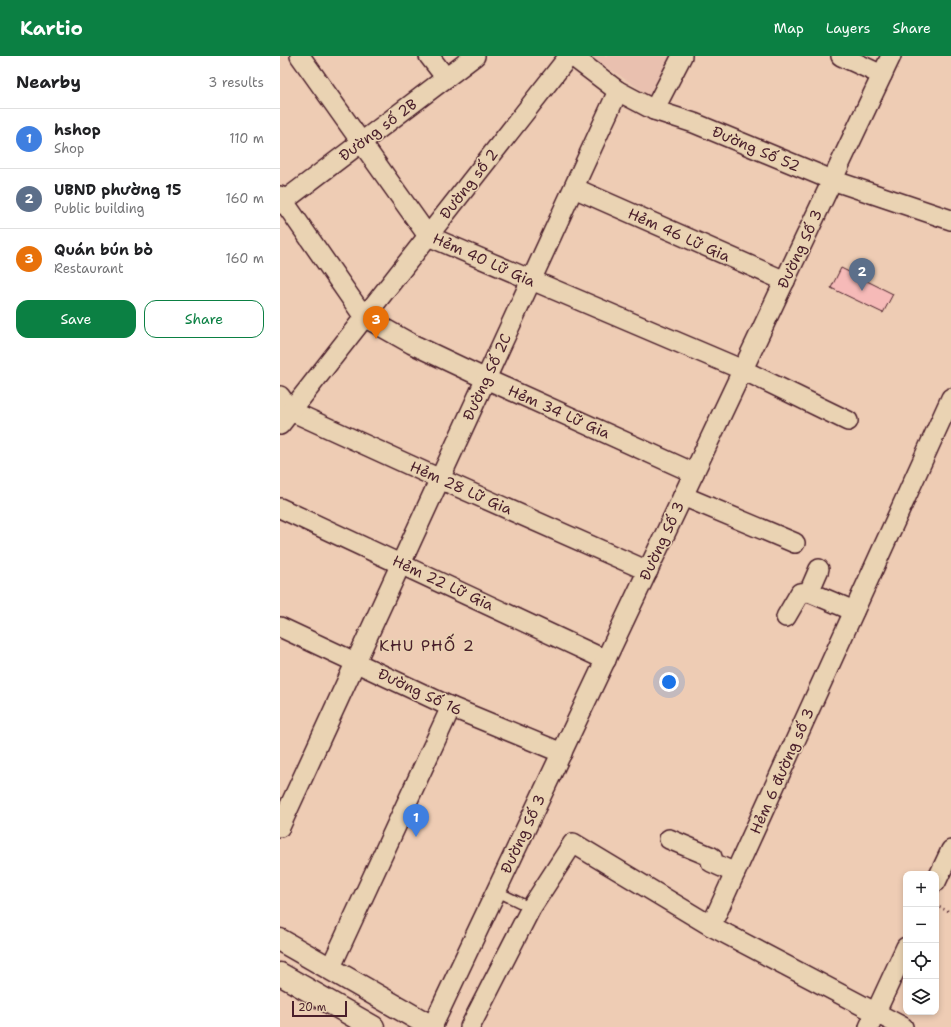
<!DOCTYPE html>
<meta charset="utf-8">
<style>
body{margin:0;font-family:"Shantell Sans",sans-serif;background:#f6f6f6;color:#202124}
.controls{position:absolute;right:12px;bottom:12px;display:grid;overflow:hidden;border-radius:8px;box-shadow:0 2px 6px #0003}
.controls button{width:36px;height:36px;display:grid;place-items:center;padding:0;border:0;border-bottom:1px solid #e0e0e0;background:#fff;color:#202124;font:20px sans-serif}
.scale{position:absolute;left:12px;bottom:10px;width:55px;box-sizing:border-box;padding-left:4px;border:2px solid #4a1f2b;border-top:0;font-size:11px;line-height:14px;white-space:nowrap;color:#4a1f2b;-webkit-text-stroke:3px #ead3b3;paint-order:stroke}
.you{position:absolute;left:389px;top:626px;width:14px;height:14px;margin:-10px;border:3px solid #fff;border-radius:50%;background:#1a73e8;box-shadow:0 0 0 6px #1a73e833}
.badge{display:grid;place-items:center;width:26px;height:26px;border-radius:50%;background:#0b8043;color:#fff;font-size:13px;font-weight:700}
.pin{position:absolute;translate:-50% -33px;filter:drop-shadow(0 1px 2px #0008)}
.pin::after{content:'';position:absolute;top:21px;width:14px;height:12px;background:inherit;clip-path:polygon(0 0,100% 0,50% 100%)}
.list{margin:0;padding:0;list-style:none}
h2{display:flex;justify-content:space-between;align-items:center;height:52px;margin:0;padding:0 16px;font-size:17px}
h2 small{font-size:13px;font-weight:400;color:#757577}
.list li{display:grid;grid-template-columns:26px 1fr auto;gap:12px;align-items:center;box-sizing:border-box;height:60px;padding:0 16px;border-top:1px solid #e0e0e0}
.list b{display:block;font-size:15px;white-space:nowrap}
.list p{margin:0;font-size:13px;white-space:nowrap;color:#757577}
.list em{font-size:13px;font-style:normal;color:#757577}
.actions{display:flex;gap:8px;padding:12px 16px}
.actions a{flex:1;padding:9px 0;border:1px solid #0b8043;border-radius:12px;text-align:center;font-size:14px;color:#0b8043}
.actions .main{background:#0b8043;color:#fff}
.icon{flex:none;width:22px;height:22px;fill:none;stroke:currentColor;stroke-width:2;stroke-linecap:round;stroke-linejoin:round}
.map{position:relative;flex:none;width:671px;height:971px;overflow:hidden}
header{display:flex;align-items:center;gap:24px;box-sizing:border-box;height:56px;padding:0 20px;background:#0b8043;color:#fff}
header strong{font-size:19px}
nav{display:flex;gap:22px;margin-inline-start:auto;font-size:14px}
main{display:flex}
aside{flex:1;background:#fff}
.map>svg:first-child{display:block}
</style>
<header>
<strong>Kartio</strong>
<nav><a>Map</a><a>Layers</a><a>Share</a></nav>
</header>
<main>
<aside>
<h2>Nearby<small>3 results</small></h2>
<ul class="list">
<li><span class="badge" style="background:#3f7fe0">1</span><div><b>hshop</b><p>Shop</p></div><em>110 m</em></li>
<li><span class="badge" style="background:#5c6f8a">2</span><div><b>UBND phường 15</b><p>Public building</p></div><em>160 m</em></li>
<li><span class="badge" style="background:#e8710a">3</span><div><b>Quán bún bò</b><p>Restaurant</p></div><em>160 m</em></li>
</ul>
<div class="actions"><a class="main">Save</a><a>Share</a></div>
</aside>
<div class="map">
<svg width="671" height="971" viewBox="0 0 671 971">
<rect width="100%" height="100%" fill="#eeccb4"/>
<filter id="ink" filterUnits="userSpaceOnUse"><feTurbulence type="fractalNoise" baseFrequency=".025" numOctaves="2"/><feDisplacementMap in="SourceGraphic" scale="8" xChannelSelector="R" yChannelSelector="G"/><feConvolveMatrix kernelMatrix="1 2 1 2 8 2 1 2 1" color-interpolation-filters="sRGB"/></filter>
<g filter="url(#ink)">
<!-- built -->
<polygon fill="#e9c0af" points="310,0 391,0 369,39"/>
<!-- building -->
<polygon fill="#f6bab8" stroke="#4a1f2b" points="561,212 613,238 603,257 551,232"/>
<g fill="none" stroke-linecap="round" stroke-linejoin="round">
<!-- service casing -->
<g stroke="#4a1f2b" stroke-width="12">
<polyline id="service" points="216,835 251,852"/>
</g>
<!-- minor casing -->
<g stroke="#4a1f2b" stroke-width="22">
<g id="minor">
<polyline points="20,0 148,180 463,314 568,365"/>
<polyline points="149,0 166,22"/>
<polyline points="292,0 338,35 374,54 414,67 552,124 671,164"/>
<polyline points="561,0 602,19"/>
<polyline points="374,54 402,0"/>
<polyline points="294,132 505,225"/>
<polyline points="0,140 84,261 132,288 206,323 414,417"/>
<polyline points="0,148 195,0"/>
<polyline points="0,340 11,355 160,423 368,515"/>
<polyline points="0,369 289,0"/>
<polyline points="403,440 515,487"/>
<polyline points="0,452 326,604"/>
<polyline points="529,536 574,555"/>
<polyline points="506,561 520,537 529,536 539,513"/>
<polyline points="0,571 171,651 282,697"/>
<polyline points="0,771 338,35"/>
<polyline points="389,783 432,801 431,806 455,817"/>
<polyline points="656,826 671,794"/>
<polyline points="431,870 623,971"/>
<polyline points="50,913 171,651"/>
<polyline points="152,971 611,0"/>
<polyline points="190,971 251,852 293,787 431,870 671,342"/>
<polyline points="589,971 626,891"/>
</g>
</g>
<!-- primary casing -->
<g stroke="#4a1f2b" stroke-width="25">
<g id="primary">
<polyline points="0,884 152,971"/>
<polyline points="0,918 93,971"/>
</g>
</g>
<!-- path -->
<polyline stroke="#4a1f2b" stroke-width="2.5" stroke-dasharray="1 3" stroke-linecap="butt" points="656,850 671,856"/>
<!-- service -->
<use href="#service" stroke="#ead3b3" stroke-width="9"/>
<!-- minor -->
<use href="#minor" stroke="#ead3b3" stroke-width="19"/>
<!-- primary -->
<use href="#primary" stroke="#ead3b3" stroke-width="22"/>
</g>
</g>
<g text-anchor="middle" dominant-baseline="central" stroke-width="3" stroke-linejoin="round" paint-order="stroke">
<!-- street labels -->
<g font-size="15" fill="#4a1f2b" stroke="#ead3b3">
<text transform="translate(98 74) rotate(-37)">Đường số 2B</text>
<text transform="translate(476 93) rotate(23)">Đường Số 52</text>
<text transform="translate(189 128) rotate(-52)">Đường số 2</text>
<text transform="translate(399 179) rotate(24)">Hẻm 46 Lữ Gia</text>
<text transform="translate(520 193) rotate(-65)">Đường Số 3</text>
<text transform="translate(204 204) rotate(24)">Hẻm 40 Lữ Gia</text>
<text transform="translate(207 321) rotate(-65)">Đường Số 2C</text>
<text transform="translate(279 356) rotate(24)">Hẻm 34 Lữ Gia</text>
<text transform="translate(181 432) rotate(24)">Hẻm 28 Lữ Gia</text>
<text transform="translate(382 485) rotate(-65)">Đường Số 3</text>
<text transform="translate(163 527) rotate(25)">Hẻm 22 Lữ Gia</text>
<text transform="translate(140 636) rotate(25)">Đường Số 16</text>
<text transform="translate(502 715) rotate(-66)">Hẻm 6 đường số 3</text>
<text transform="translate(243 778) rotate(-65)">Đường Số 3</text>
</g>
<!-- neighbourhood labels -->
<g font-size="16" letter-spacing="1" fill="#4a1f2b" stroke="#ead3b3">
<text x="147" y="589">KHU PHỐ 2</text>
</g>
</g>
</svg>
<div class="controls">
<button>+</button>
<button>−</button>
<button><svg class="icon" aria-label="locate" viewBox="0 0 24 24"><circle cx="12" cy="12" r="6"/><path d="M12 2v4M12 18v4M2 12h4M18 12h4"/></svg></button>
<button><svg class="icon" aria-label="layers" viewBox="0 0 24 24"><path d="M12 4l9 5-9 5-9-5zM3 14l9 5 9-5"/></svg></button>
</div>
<div class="scale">20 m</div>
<div class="you"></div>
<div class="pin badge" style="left:136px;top:781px;background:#3f7fe0">1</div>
<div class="pin badge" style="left:582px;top:235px;background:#5c6f8a">2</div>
<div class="pin badge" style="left:96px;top:283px;background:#e8710a">3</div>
</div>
</main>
